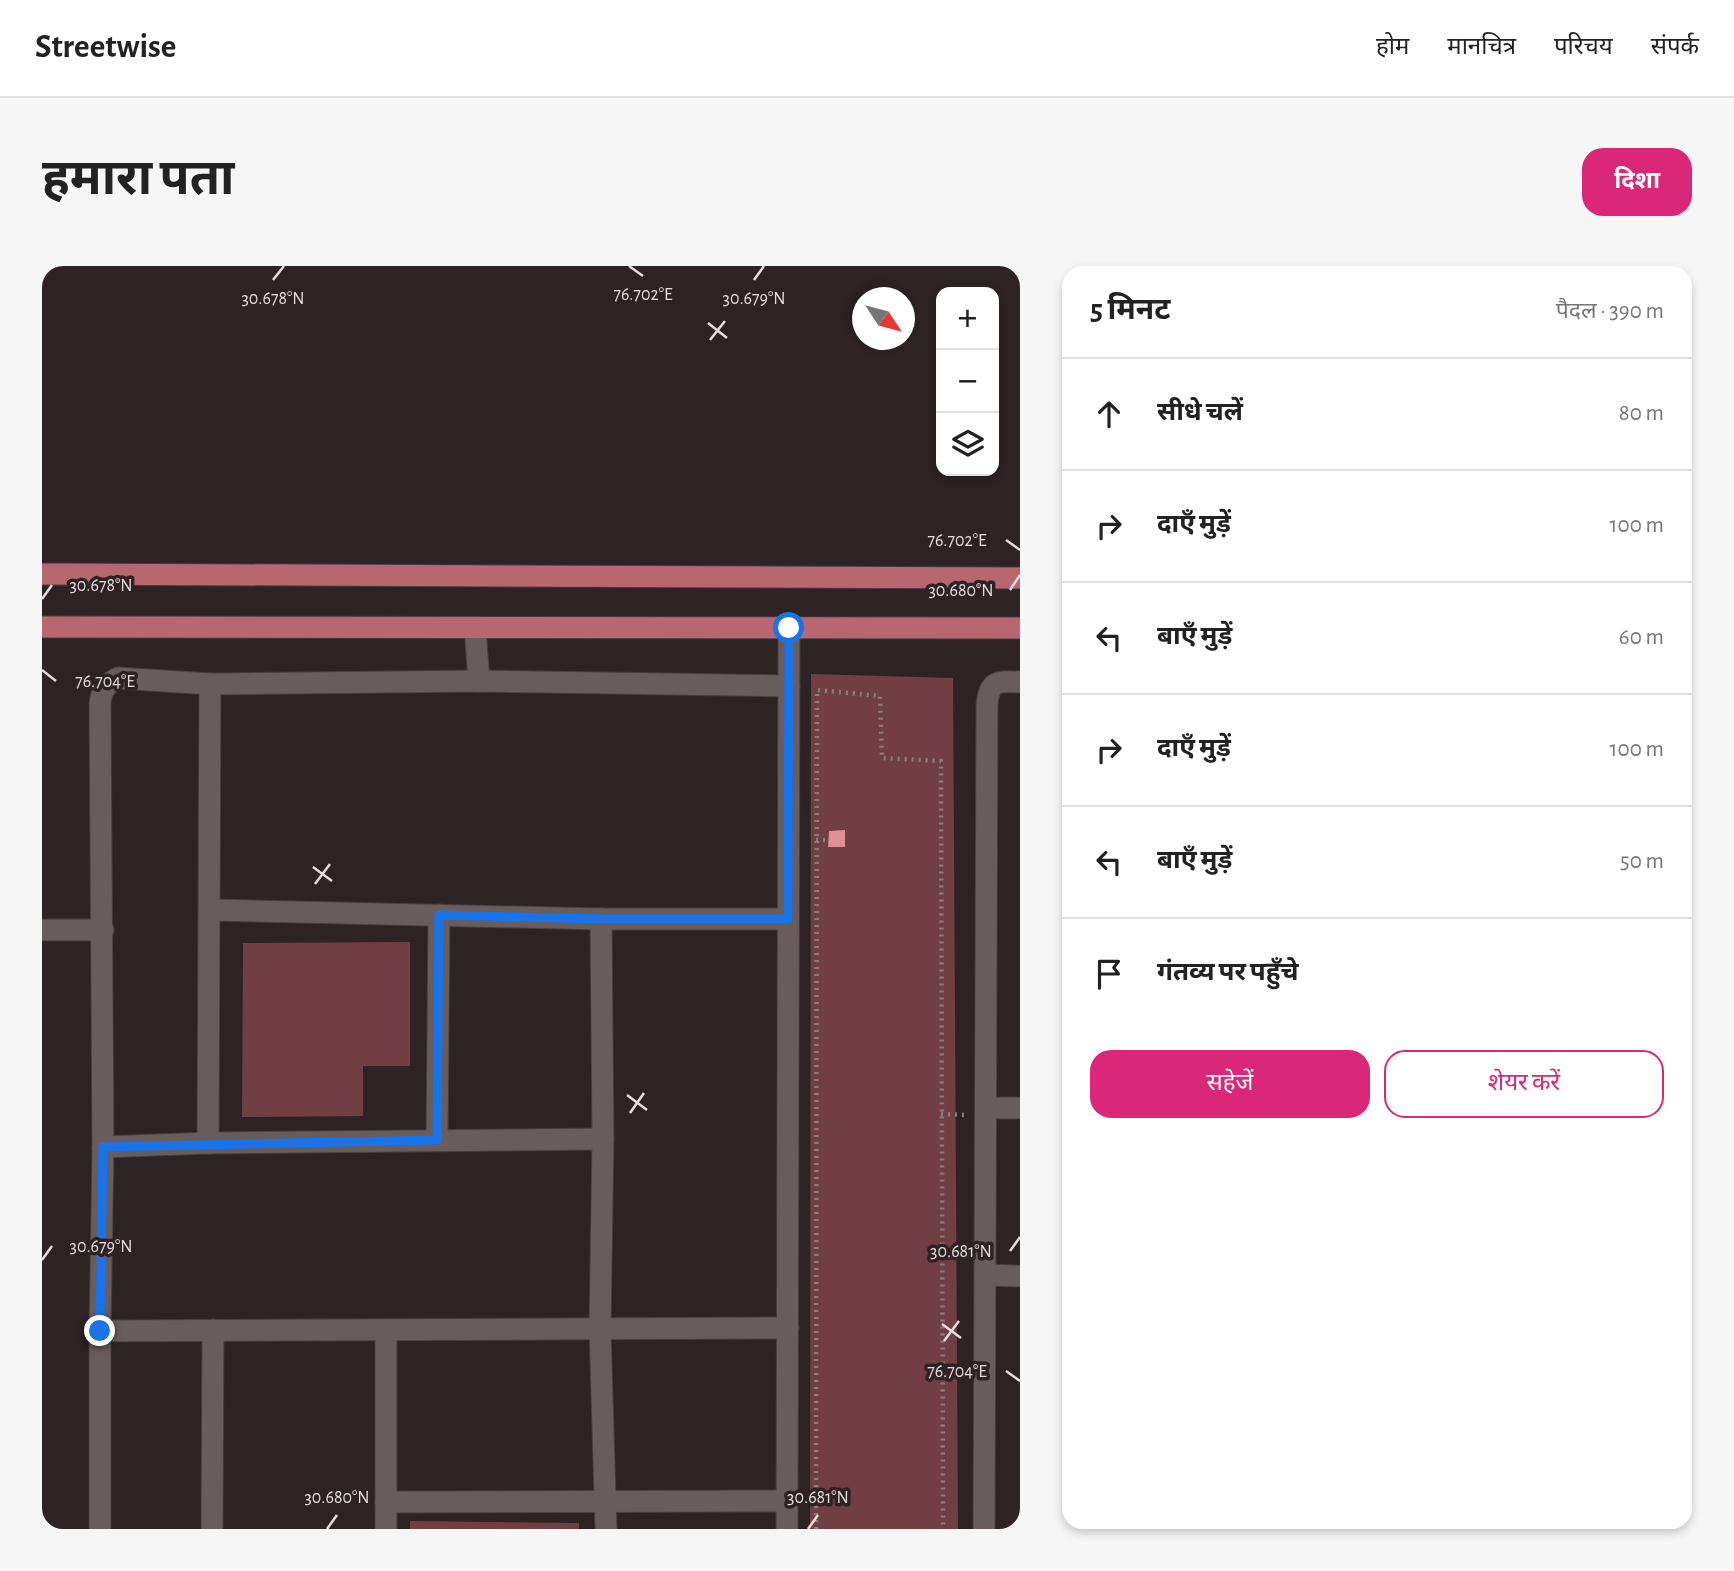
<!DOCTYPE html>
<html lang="hi">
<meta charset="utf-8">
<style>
body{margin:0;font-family:"Alegreya Sans","Noto Sans Devanagari",sans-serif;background:#f6f6f6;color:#222}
.controls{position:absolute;right:21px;top:21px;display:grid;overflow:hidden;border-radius:14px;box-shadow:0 4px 10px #0003}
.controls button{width:63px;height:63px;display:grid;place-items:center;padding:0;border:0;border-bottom:2px solid #e0e0e0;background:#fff;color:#222;font:35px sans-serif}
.compass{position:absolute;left:810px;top:21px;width:63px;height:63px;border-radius:50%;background:#fff;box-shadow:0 4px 10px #0003;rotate:126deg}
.stop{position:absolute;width:21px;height:21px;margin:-16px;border:5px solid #1a73e8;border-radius:50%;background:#fff}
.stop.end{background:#1a73e8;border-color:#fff;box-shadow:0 2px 7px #0008}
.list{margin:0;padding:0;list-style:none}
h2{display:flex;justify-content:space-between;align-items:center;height:91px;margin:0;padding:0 28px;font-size:30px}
h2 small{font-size:23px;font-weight:400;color:#767676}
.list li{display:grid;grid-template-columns:46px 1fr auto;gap:21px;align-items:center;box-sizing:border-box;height:112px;padding:0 28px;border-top:2px solid #e0e0e0}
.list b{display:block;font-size:26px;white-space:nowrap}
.list em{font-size:23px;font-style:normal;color:#767676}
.actions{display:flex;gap:14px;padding:21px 28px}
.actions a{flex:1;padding:16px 0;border:2px solid #db2777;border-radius:21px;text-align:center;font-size:24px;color:#db2777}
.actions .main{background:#db2777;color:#fff}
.icon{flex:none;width:38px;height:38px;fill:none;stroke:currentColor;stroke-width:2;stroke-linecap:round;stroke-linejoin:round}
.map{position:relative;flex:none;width:978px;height:1263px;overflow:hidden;border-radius:21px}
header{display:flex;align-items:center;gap:42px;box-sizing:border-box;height:98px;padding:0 35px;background:#fff;border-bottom:2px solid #e0e0e0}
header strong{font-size:33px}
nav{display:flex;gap:38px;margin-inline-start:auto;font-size:24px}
.intro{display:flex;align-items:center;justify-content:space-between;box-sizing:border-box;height:168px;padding:0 42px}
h1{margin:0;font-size:49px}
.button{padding:18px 32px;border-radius:21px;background:#db2777;color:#fff;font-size:24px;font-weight:700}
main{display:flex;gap:42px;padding:0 42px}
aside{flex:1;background:#fff;border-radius:21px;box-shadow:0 4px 10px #0003}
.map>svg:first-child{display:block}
</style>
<header>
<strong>Streetwise</strong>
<nav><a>होम</a><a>मानचित्र</a><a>परिचय</a><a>संपर्क</a></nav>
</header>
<div class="intro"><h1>हमारा पता</h1><a class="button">दिशा</a></div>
<main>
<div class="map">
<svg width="978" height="1263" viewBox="0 0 978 1263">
<rect width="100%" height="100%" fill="#2e2324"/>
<!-- green -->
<g fill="#713e43">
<polygon points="769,408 911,412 916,1263 768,1263"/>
<polygon points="368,676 368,800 321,800 321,850 200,851 201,677"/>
<polygon points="368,1255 537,1257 537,1263 368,1263"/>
</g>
<!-- building -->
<polygon fill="#e18f96" points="803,564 803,581 786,581 787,565"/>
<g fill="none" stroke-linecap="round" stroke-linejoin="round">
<!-- minor casing -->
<g stroke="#473e3f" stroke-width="23">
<g id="minor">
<polyline points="433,362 437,415"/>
<polyline points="168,644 559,653"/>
<polyline points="0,664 61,664"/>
<polyline points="944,842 978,842"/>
<polyline points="395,874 397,649"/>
<polyline points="166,877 168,418"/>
<polyline points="61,881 166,877 561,873"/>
<polyline points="943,1009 978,1010"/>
<path d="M746,1062l-688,3 3,-184 -3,-442c1,-15 5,-20 18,-27l92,6 269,-3 310,5"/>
<polyline points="344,1064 344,1236 745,1235"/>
<polyline points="58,1263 58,1065"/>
<polyline points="170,1263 171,1064"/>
<polyline points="344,1263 344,1236"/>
<polyline points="564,1263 558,1063 561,873 559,653 746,653"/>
<polyline points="745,1263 747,362"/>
<path d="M942,1263l3,-824c2,-25 11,-24 33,-23"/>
</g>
</g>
<!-- major casing -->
<g stroke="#473e3f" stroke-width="23">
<g id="major">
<polyline points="0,308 978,312"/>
<polyline points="0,361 978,362"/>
</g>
</g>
<!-- path -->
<g stroke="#877e7f" stroke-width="4.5" stroke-dasharray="2 5" stroke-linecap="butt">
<polyline points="774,574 785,574"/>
<polyline points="899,848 925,849"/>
<polyline points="774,1263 775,424 838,430 840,492 899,495 901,1263"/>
</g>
<!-- minor -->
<use href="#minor" stroke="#695c5c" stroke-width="21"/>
<!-- major -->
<use href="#major" stroke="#b86770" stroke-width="21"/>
</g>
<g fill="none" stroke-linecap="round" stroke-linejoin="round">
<!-- route -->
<polyline stroke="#1a73e8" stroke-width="9" points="58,1065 61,881 395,874 397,649 559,653 746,653 747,362"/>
</g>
<!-- ticks -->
<path fill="none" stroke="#e4dddd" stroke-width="2.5" d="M587,0l14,10M231,14l11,-14M712,14l10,-14M666,57l19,15M668,74l15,-19M964,274l14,10M968,324l10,-15M0,333l10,-14M0,404l14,11M271,601l19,14M273,618l15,-20M585,829l20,15M588,847l14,-20M968,985l10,-14M0,994l10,-14M900,1058l19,14M902,1075l15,-20M964,1105l14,10M285,1263l10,-14M766,1263l10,-14"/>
<g font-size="18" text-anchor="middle" fill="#e4dddd" stroke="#2e2324" stroke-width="7" stroke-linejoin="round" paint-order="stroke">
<text x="601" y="34">76.702°E</text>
<text x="231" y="38">30.678°N</text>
<text x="712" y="38">30.679°N</text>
<text x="915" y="280">76.702°E</text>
<text x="59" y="325">30.678°N</text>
<text x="919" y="330">30.680°N</text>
<text x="63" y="421">76.704°E</text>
<text x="59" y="986">30.679°N</text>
<text x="919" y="991">30.681°N</text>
<text x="915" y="1111">76.704°E</text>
<text x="295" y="1237">30.680°N</text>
<text x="776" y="1237">30.681°N</text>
</g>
</svg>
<div class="controls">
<button>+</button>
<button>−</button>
<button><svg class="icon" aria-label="layers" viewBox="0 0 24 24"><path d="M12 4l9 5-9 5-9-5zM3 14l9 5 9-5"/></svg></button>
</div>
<svg class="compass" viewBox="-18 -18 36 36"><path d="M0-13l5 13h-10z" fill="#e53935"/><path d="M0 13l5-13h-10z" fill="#767676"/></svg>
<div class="stop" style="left:747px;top:362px"></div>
<div class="stop end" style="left:58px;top:1065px"></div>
</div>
<aside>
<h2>5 मिनट<small>पैदल · 390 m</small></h2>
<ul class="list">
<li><svg class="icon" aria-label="ahead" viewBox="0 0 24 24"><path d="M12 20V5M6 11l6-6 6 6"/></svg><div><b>सीधे चलें</b></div><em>80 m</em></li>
<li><svg class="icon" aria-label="right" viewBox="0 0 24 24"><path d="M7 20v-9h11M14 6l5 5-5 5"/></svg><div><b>दाएँ मुड़ें</b></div><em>100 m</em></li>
<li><svg class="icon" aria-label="left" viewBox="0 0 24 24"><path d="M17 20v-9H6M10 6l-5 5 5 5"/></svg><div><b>बाएँ मुड़ें</b></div><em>60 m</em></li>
<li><svg class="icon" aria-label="right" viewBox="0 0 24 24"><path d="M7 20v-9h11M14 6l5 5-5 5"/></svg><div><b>दाएँ मुड़ें</b></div><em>100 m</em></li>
<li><svg class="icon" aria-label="left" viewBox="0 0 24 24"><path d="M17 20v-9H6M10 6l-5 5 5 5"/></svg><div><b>बाएँ मुड़ें</b></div><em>50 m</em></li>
<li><svg class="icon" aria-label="arrive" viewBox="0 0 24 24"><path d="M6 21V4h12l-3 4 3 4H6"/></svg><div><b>गंतव्य पर पहुँचे</b></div></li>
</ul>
<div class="actions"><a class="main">सहेजें</a><a>शेयर करें</a></div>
</aside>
</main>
